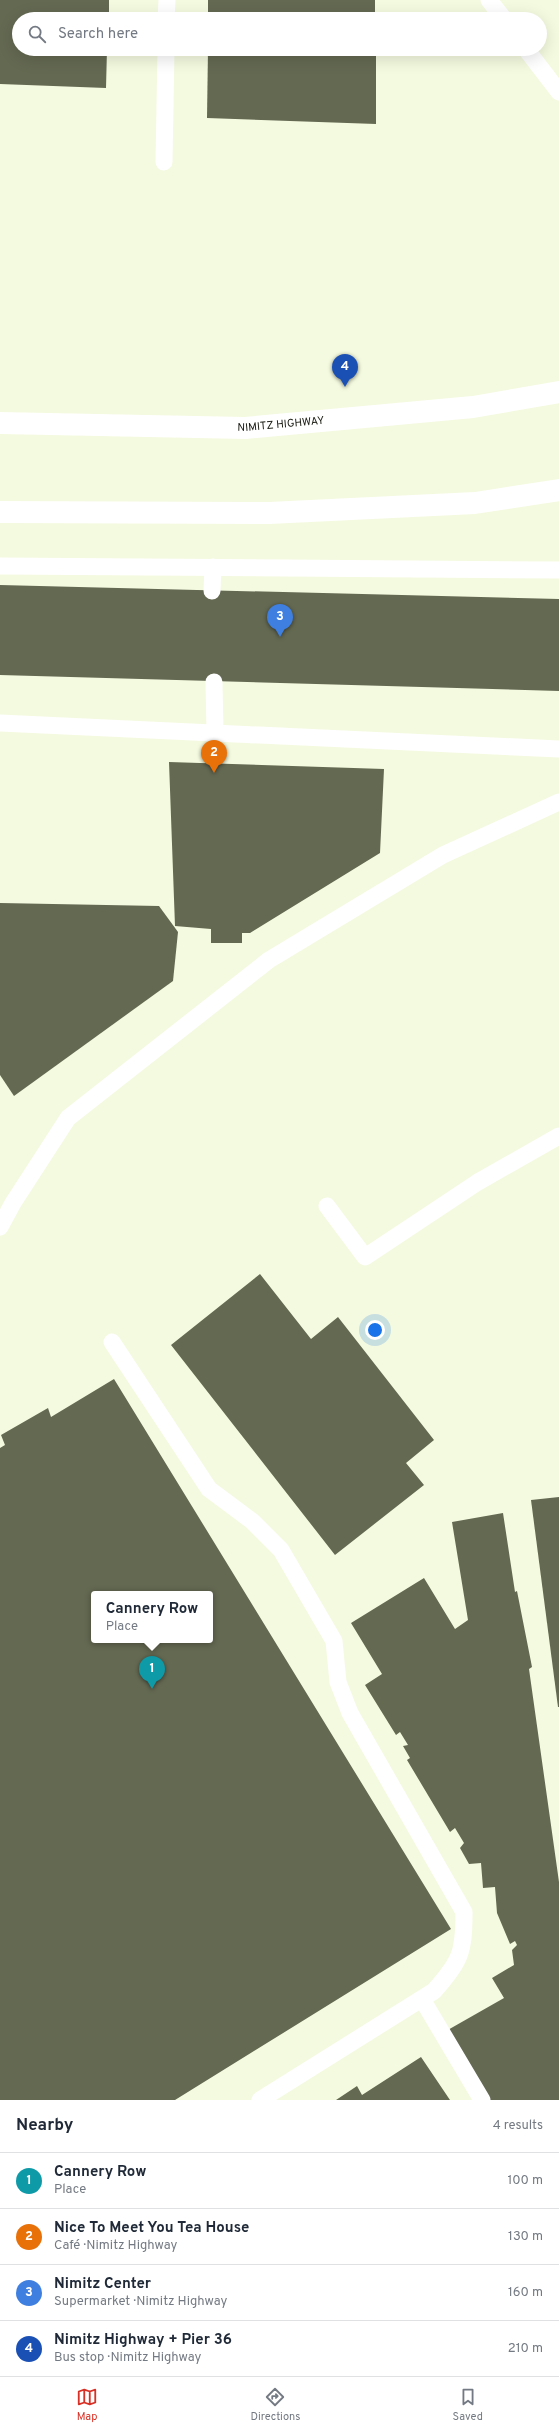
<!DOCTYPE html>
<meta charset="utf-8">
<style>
body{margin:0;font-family:Overpass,sans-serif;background:#f2f2f3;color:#1f2937}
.you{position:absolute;left:375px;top:1330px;width:14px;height:14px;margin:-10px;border:3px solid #fff;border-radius:50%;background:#1a73e8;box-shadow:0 0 0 6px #1a73e833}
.badge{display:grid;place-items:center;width:26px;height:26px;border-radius:50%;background:#d93025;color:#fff;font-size:13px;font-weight:700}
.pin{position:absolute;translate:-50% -33px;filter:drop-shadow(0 1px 2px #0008)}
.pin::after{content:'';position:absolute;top:21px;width:14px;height:12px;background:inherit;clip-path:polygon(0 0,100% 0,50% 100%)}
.popup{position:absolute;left:91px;top:1591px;width:122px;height:52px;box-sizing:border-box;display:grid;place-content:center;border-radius:4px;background:#fff;filter:drop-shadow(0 1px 3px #0005);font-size:13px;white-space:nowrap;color:#747a83}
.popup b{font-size:15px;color:#1f2937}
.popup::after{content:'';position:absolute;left:50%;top:100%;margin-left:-8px;border:8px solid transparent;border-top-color:#fff}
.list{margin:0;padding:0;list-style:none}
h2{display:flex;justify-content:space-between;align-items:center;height:52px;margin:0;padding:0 16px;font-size:17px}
h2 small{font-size:13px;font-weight:400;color:#747a83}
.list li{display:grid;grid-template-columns:26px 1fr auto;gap:12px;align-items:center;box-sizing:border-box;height:56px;padding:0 16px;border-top:1px solid #e0e1e3}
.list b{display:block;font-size:15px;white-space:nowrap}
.list p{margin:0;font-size:13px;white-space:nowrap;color:#747a83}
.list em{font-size:13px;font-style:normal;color:#747a83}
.icon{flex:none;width:22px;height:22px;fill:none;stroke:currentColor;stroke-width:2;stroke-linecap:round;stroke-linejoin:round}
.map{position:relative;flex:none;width:559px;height:2100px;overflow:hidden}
.search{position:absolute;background:#fff;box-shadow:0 4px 16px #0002;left:12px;right:12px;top:12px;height:44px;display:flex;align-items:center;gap:10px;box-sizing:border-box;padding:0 14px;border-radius:22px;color:#747a83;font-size:15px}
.sheet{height:276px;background:#fff}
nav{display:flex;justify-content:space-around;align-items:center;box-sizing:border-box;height:56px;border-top:1px solid #e0e1e3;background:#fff;font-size:11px;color:#747a83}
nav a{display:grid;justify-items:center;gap:2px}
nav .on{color:#d93025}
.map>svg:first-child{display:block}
</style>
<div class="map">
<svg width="559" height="2100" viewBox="0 0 559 2100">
<rect width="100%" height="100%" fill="#f4fadf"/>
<!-- building -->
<g fill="#646952" fill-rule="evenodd">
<polygon points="0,0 109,0 109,19 19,19 19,49 107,49 106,88 0,84"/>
<rect x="208" y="0" width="167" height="19"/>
<polygon points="208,49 376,49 376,124 207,118"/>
<polygon points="0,585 559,599 559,691 0,675"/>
<polygon points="169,762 384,769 380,853 250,933 242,933 242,943 211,943 211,929 175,926"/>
<polygon points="0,903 159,906 178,932 173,981 14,1096 0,1075"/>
<polygon points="260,1274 311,1339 338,1317 434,1440 406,1463 424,1485 335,1555 171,1345"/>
<path d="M114,1379l337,550 -276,171h-175v-652l5,-3 -4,-10 47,-27 3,9zM94,1594h116v46h-116z"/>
<polygon points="559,1497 559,1707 558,1707 531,1500"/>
<polygon points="503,1513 515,1592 517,1591 532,1667 529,1669 559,1882 559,2100 490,2100 446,2031 504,1998 492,1978 514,1965 512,1950 517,1945 515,1941 510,1944 497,1913 495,1887 483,1888 481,1863 469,1864 460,1848 464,1843 455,1828 450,1832 407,1760 410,1758 403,1746 408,1745 400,1732 396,1735 365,1685 382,1674 351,1623 424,1578 455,1629 468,1620 452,1522"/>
<polygon points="421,2057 450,2100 336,2100 357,2086 362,2095"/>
</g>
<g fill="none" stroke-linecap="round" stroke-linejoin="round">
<!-- service -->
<g stroke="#fff" stroke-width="17">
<polyline points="489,0 504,19"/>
<polyline points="166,19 167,0"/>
<polyline points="526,49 559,92"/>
<polyline points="164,162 166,49"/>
<polyline points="0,566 559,570"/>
<polyline points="212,591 213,567"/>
<polyline points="214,682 215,733"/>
<polyline points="0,723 559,749"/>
<polyline points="327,1206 365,1257 478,1182 559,1136"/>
<polyline points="0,1227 13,1203 68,1118 269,960 443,855 559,802"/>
<path d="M112,1342l97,147 43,32 29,29 53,91 4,41 12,31 114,199c0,40 -3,49 -30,79l-174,109"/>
<polyline points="422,1999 482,2100"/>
</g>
<!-- primary -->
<g stroke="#fff" stroke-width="22">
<path id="s1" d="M0,423l245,5 228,-21 86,-15"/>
<polyline points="0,512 269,513 475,503 559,490"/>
</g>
</g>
<g text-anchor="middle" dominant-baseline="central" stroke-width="3.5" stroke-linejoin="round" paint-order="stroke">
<!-- street labels -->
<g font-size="11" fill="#16180f" stroke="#fff">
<text stroke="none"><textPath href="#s1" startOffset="281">NIMITZ HIGHWAY</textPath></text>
</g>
</g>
</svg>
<div class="you"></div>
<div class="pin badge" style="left:152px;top:1689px;background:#0f9aa8">1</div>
<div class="popup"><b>Cannery Row</b>Place</div>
<div class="pin badge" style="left:214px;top:773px;background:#e8710a">2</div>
<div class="pin badge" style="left:280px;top:637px;background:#3f7fe0">3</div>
<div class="pin badge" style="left:345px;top:387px;background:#1a4fb4">4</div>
<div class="search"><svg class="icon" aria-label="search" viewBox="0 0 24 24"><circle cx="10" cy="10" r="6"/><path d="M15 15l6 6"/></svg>Search here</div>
</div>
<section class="sheet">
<h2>Nearby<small>4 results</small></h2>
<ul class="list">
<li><span class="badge" style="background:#0f9aa8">1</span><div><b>Cannery Row</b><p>Place</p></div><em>100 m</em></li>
<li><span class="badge" style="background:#e8710a">2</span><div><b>Nice To Meet You Tea House</b><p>Café · Nimitz Highway</p></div><em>130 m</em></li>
<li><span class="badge" style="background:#3f7fe0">3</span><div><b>Nimitz Center</b><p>Supermarket · Nimitz Highway</p></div><em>160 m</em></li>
<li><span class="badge" style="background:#1a4fb4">4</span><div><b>Nimitz Highway + Pier 36</b><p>Bus stop · Nimitz Highway</p></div><em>210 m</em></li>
</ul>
</section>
<nav>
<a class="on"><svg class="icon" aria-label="map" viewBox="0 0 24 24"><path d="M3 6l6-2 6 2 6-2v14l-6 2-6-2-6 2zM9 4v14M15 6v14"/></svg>Map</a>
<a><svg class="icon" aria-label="directions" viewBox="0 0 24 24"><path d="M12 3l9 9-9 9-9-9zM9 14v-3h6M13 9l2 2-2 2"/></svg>Directions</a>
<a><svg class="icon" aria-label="saved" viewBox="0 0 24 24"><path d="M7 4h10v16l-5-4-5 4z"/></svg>Saved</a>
</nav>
